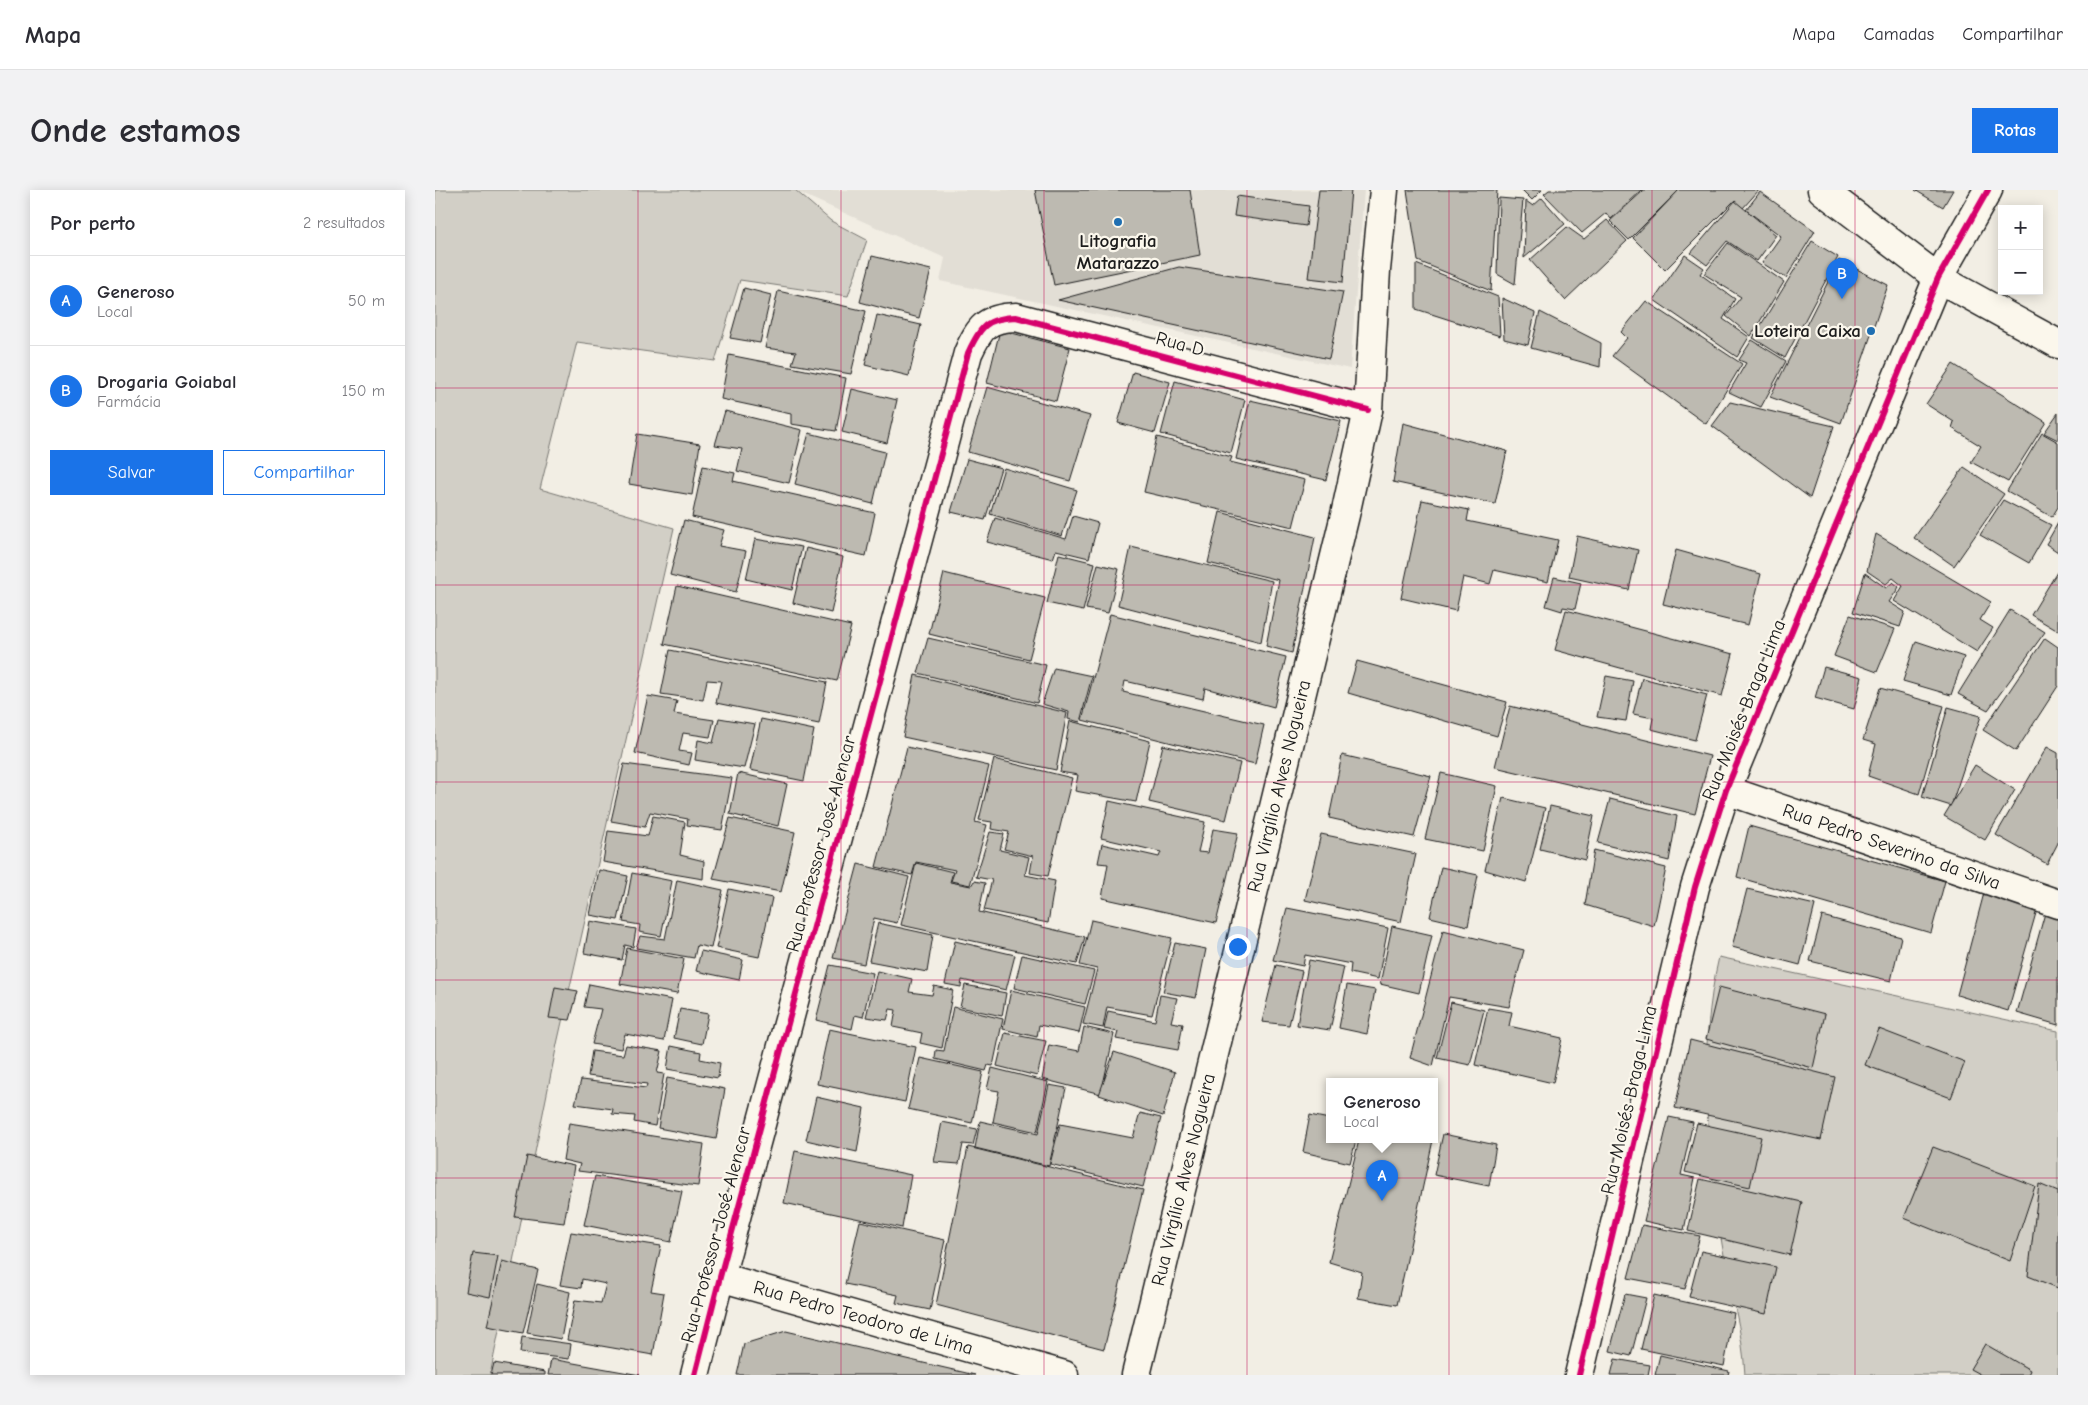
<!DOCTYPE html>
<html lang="pt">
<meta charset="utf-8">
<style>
body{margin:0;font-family:"Comic Neue",sans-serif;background:#f2f2f3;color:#2b2b33}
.controls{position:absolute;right:15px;top:15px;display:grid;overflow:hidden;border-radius:0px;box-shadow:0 2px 12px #0003}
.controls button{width:45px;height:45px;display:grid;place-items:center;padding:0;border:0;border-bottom:1px solid #e1e1e2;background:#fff;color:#2b2b33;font:25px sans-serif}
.you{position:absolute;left:802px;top:756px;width:18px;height:18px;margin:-12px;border:4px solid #fff;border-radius:50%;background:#1a73e8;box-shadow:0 0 0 8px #1a73e833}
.badge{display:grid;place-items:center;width:32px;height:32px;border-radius:50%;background:#1a73e8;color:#fff;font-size:16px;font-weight:700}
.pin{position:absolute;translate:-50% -41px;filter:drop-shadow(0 1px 2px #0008)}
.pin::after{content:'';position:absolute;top:26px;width:18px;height:15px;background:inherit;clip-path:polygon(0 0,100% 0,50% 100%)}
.popup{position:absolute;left:891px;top:888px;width:112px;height:65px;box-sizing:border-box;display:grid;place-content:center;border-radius:0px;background:#fff;filter:drop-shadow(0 1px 4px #0005);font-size:16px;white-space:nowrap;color:#7c7c81}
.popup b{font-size:19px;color:#2b2b33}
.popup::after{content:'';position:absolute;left:50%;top:100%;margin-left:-10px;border:10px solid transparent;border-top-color:#fff}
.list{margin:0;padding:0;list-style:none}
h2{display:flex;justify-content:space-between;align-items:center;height:65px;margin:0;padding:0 20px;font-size:21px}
h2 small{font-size:16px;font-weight:400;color:#7c7c81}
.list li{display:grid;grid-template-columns:32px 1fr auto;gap:15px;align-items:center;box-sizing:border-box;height:90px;padding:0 20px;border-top:1px solid #e1e1e2}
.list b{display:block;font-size:19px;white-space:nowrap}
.list p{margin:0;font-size:16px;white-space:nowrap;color:#7c7c81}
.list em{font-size:16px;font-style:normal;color:#7c7c81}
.actions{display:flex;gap:10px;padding:15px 20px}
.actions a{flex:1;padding:11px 0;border:1px solid #1a73e8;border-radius:0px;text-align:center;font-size:18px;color:#1a73e8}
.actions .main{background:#1a73e8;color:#fff}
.map{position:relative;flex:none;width:1623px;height:1185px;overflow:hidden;border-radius:0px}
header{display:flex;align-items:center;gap:30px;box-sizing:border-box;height:70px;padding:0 25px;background:#fff;border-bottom:1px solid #e1e1e2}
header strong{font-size:24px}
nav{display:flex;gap:28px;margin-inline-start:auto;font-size:18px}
.intro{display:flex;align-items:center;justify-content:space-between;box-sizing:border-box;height:120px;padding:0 30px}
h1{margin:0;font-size:35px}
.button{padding:12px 22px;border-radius:0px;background:#1a73e8;color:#fff;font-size:18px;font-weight:700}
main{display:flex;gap:30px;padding:0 30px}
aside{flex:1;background:#fff;border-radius:0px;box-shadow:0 2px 12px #0003}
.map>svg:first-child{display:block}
</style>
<header>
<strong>Mapa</strong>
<nav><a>Mapa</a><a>Camadas</a><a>Compartilhar</a></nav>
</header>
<div class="intro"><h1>Onde estamos</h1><a class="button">Rotas</a></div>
<main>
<aside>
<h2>Por perto<small>2 resultados</small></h2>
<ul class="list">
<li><span class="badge">A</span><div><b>Generoso</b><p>Local</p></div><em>50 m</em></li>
<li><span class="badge">B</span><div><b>Drogaria Goiabal</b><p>Farmácia</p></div><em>150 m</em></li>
</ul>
<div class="actions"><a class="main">Salvar</a><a>Compartilhar</a></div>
</aside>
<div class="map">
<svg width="1623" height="1185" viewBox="0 0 1623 1185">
<rect width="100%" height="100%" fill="#f2eee4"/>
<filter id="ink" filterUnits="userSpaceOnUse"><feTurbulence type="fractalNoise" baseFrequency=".02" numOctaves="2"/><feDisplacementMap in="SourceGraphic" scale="10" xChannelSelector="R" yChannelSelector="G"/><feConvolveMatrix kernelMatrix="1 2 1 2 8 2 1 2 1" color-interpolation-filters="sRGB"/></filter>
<g filter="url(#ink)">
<!-- built -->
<polygon fill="#e2ded5" points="358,0 929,0 915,179 505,91 510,68"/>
<!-- green -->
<g fill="#d2cfc6" stroke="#777671">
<polygon points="0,0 360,0 396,31 432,50 413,106 305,90 280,171 142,152 105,299 239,338 122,854 55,1185 0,1185"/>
<path d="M1284,767l339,74v344h-313c-2,-44 -16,-88 -23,-131 -15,-93 -25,-195 -3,-287z"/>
</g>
<!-- building -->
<g fill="#bdbab1" stroke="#1c1c1c">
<polygon points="600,0 755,0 765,65 619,95"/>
<polygon points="884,0 916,0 908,92 873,88"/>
<polygon points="972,0 1062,0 1056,101 983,71"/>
<polygon points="1087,0 1107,0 1097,10"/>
<polygon points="1114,0 1207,0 1176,29 1171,23 1147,43 1109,4"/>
<polygon points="1209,0 1244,0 1194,50 1175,31"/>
<polygon points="1244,0 1324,0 1308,18 1298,12 1230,80 1198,48"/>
<polygon points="1480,0 1518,0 1508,17"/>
<polygon points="1325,2 1380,41 1351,88 1327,73 1346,46 1311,20"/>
<polygon points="802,6 874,16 871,36 799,26"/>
<polygon points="1064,8 1088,10 1080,94 1062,84"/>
<polygon points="1107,8 1130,34 1089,68 1091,11 1098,16"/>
<polygon points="1300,11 1341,45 1322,71 1292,51 1272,75 1256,63"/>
<polygon points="1172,30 1192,51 1130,110 1095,70 1132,37 1149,49"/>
<polygon points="1377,51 1403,67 1350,168 1318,148"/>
<polygon points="1293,53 1349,92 1316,146 1291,126 1306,107 1269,84"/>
<polygon points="1250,65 1269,78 1265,84 1300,109 1288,129 1314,147 1302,167 1219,110"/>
<polygon points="437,66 496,80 484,128 425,112"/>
<polygon points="1404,70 1453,95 1406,233 1335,207"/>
<polygon points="981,74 1063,107 1065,146 981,119"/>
<polygon points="744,77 908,102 894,169 623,110"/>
<polygon points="309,98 336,105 325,153 295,148"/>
<polygon points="343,101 431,121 416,184 357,174 361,162 330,158"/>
<polygon points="1067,108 1100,123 1093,155 1069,149"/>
<polygon points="1211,111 1307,174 1271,234 1177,166 1192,148 1186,142"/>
<polygon points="1105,122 1166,153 1165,177 1096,158"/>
<polygon points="442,125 486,135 474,186 430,175"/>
<polygon points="565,140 635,158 621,211 552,193"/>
<polygon points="1317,150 1351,171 1326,217 1294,202 1311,173 1304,170"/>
<polygon points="294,165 411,188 401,241 356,234 356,224 286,209"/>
<polygon points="1518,174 1611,232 1573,292 1536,272 1546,256 1517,238 1519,232 1491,214"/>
<polygon points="698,182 735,192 720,243 683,233"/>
<polygon points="740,191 810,210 796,263 726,244"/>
<polygon points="552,197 655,226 635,291 533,262"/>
<polygon points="417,199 462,210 452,253 407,242"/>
<polygon points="815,210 906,231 891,290 801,269"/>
<polygon points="1295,212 1399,236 1375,308 1277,236"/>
<polygon points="290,221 367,240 354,293 302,281 307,259 280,255"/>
<polygon points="1623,223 1623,250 1609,243"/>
<polygon points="968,233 1072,261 1060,314 958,292"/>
<polygon points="374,243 450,262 438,314 360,294"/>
<polygon points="1607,243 1623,252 1623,317 1617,327 1572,301"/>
<polygon points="202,244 265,254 257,305 194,294"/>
<polygon points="722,247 797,267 795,272 870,290 858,337 709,302"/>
<polygon points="532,269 566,278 550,330 516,322"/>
<polygon points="268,276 300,283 298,291 440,323 431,366 257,327"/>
<polygon points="1529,277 1569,304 1519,376 1479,348"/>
<polygon points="569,278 642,300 627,346 555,324"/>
<polygon points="987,310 1034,320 1032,331 1123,350 1113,392 1059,380 1055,394 1028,387 1021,421 966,408"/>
<polygon points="1568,310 1616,335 1594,373 1545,345"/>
<polygon points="785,322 880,347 857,463 831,456 844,390 773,373"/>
<polygon points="638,326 663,333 654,368 621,360 618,369 552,352 560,328 631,349"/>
<polygon points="249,330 289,340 284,356 311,361 301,402 235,385"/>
<polygon points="1623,333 1623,362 1611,354"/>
<polygon points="1441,344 1556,412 1545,430 1558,438 1542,462 1459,411 1468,396 1458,388 1451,394 1432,381"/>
<polygon points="1142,346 1203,360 1194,400 1134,387"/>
<polygon points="320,349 367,357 357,400 311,389"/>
<polygon points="696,357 837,391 826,452 683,415"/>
<polygon points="371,358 408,367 396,423 358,413"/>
<polygon points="1241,360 1326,384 1313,435 1228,414"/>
<polygon points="624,364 660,373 648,421 612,413"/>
<polygon points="663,374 684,379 673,423 651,419"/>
<polygon points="1622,382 1623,383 1623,441 1596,425"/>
<polygon points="509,383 610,408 594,469 494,444"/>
<polygon points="1430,383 1451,398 1458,392 1464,397 1454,412 1470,422 1465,437 1418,422"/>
<polygon points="1119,387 1146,393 1140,419 1128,417 1127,421 1111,416"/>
<polygon points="242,396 416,436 402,491 229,454"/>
<polygon points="1131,420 1298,464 1287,506 1120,460"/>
<polygon points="1575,420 1610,442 1553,520 1523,504"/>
<polygon points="675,424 851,467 839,517 770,498 768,509 690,491 688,502 829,535 820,574 647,530"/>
<polygon points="1415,425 1460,439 1442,482 1399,466"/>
<polygon points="493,448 611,475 602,513 483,483"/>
<polygon points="1610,448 1623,457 1623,496 1581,561 1548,540"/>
<polygon points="1481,451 1529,467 1516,505 1468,491"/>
<polygon points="235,460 392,492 384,534 281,513 286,491 272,490 268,510 226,504"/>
<polygon points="922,471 1072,512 1062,546 913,503"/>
<polygon points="1389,477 1427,487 1419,519 1380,508"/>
<polygon points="619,478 657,486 645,532 633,529 634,522 607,514"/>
<polygon points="480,485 632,523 621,580 468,547"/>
<polygon points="1171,486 1198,491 1191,531 1162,527"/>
<polygon points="1207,488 1272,505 1260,550 1216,539 1218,528 1198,524"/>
<polygon points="1445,498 1509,516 1484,604 1433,586 1441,554 1428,550"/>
<polygon points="213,506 242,511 239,524 279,530 275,547 248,543 244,561 257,563 254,575 200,563"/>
<polygon points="1075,516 1275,566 1260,624 1060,577"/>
<polygon points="1513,517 1546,526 1516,616 1487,607"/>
<polygon points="284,528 320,534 309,578 260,570 263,550 278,553"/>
<polygon points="326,529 379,540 369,591 315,580"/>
<polygon points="635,531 715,551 701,612 640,601 643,585 625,582"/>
<polygon points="728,555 805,573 791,630 714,612"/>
<polygon points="472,557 554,576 540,632 552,635 535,695 516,691 520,680 481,672 477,685 441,677"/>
<polygon points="1612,557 1623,563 1623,653 1612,674 1561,645"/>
<polygon points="907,565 996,586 979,647 894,628"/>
<polygon points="559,569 637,588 613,686 595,683 598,666 569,659 574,642 556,639 557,632 544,630"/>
<polygon points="189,574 297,588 287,640 252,635 253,629 215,622 210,637 176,631"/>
<polygon points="1540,575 1580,600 1550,650 1509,626"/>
<polygon points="303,583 352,594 343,636 295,624"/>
<polygon points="1006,583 1062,596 1048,661 990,649"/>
<polygon points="1068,608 1110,618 1091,692 1050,680"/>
<polygon points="1175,609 1242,626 1234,671 1163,653"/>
<polygon points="674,611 770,632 763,662 773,663 778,639 803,643 781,733 667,708 673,674 663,673 667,654 724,667 726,662 666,648"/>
<polygon points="1115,616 1159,626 1150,670 1105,659"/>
<polygon points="218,626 250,632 245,665 269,671 268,689 168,672 173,641 213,646"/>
<polygon points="295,628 360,642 346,702 278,689"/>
<polygon points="1314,636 1510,691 1496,743 1302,687"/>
<polygon points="555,642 569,644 565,660 594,667 590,685 620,691 613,733 549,720 557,690 541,687"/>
<polygon points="886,644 981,664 966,732 870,710"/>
<polygon points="1159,660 1231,678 1219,736 1150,715"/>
<polygon points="481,673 518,682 515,692 536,696 539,691 550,693 544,722 650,747 642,774 466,735"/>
<polygon points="423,674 474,687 462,733 439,728 429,774 398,768"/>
<polygon points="1006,677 1043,685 1033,736 995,727"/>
<polygon points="164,680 193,686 183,730 155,725"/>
<polygon points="197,683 237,691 226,746 204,742 205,735 188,732"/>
<polygon points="242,690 288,700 276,758 262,755 259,768 201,758 205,746 230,749"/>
<polygon points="294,699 337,708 324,767 281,758"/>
<polygon points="1312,699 1380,715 1365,775 1297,757"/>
<polygon points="1549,703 1603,716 1573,821 1522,805"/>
<polygon points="852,718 953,738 943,789 915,783 916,774 870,765 868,776 838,770"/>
<polygon points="1610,723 1623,726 1623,835 1582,823"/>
<polygon points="1387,726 1466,747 1456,791 1375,771"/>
<polygon points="656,730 737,748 717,825 672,817 668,838 648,834 662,779 645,775"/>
<polygon points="155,731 201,739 198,757 190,755 187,770 149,763"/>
<polygon points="443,733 498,745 492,782 434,771"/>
<polygon points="957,736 997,745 984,803 945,794"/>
<polygon points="1008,740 1089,760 1074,817 1014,807 998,876 975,868"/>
<polygon points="520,751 580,765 571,800 527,790 526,797 510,794"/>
<polygon points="740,753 771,759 761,808 728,802"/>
<polygon points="192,758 249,769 242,804 185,794"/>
<polygon points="266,761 308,770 304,790 261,781"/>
<polygon points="587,765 659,781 650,814 579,798"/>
<polygon points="874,770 909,777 895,840 862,835"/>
<polygon points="395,775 438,783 428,827 420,825 417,839 381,830"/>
<polygon points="841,775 867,781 854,835 827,832"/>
<polygon points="442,781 477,789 474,802 497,805 499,796 518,800 507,858 485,853 487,843 458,837 461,820 455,819 452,830 431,827"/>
<polygon points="154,794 237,810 229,851 190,844 186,859 157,854 166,819 149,817"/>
<polygon points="530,795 571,803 567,826 525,817"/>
<polygon points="912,795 940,800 932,844 904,838"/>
<polygon points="120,797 143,801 135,830 114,828"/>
<polygon points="1284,797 1390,824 1378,878 1271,849"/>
<polygon points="576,800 650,817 644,843 604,835 602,847 568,839"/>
<polygon points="725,805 742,808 736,832 748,834 743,860 681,849 683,842 669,839 673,821 720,831"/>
<polygon points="1016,812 1049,820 1035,875 1002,868"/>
<polygon points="518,817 568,829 558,876 553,875 551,881 500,869 501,860 509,861"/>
<polygon points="1053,818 1077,822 1074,836 1127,848 1118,893 1040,875"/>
<polygon points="245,819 273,824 267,854 239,848"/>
<polygon points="649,837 679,844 666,904 607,889 614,855 644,861"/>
<polygon points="394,839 481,857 470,912 382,894"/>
<polygon points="1444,839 1530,872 1516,908 1430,875"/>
<polygon points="570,843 611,851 602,886 562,876"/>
<polygon points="1255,850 1400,887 1386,950 1240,918"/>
<polygon points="191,855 227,861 222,883 229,884 220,936 199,932 200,926 177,924 178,919 140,914 146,890 211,898 212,894 153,886 157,861 188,865"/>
<polygon points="236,856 266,862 265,869 285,873 283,888 232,879"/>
<polygon points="679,862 740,882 728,926 664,905"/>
<polygon points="485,868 548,882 537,933 473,919"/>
<polygon points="557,878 613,892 602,942 558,932 564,901 552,899"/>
<polygon points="232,888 290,899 281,949 223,938"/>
<polygon points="614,895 631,898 614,976 540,958 545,931 603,944"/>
<polygon points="381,907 429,918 422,962 371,950"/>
<polygon points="705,923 726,928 708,997 615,974 625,934 698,948"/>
<polygon points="875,925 894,929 894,950 921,950 915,973 868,962"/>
<polygon points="1234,927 1258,932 1246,985 1260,988 1249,1040 1209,1031"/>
<polygon points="507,932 542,939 538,955 528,954 524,974 499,972"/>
<polygon points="134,933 269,954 263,996 143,981 145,974 128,970"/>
<polygon points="1262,933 1326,947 1315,997 1250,982"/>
<polygon points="1008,944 1061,955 1054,996 999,985"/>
<polygon points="924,950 998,950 962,1115 923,1108 927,1082 894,1072"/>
<polygon points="533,957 708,1000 669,1159 501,1115"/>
<polygon points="1498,957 1600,996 1575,1071 1469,1028"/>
<polygon points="360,961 476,985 467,1038 349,1013"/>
<polygon points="92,966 139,976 129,1033 80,1027"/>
<polygon points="160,986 247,1001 236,1052 149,1035"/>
<polygon points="1265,989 1367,1012 1355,1065 1253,1041"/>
<polygon points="1604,994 1623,1002 1623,1098 1593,1086"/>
<polygon points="425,1031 510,1050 495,1120 461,1113 463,1105 410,1094"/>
<polygon points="1207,1035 1265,1046 1250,1099 1193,1088"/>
<polygon points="136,1042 226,1056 216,1101 229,1103 218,1165 132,1150 140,1110 166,1113 171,1094 147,1089 146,1098 125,1095"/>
<polygon points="1266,1061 1341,1077 1331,1124 1254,1107"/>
<polygon points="38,1063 63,1066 55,1107 31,1102"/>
<polygon points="67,1071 103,1080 88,1143 52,1136"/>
<polygon points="102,1094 135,1102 126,1149 92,1143"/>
<polygon points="1190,1104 1211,1108 1196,1166 1175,1161"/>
<polygon points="1219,1105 1299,1123 1289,1176 1206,1159"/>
<polygon points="351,1141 540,1185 302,1185 309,1154"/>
<polygon points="87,1147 136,1154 134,1169 85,1163"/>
<polygon points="1550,1154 1595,1180 1593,1185 1546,1185 1535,1179"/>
<polygon points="1225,1165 1294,1181 1293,1185 1220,1185"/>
<polygon points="116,1169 205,1185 113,1185"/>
<polygon points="1180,1169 1215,1175 1213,1185 1176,1185"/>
<polygon points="59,1173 110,1182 110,1185 56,1185"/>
</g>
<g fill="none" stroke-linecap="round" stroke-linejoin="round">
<!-- minor casing -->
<g stroke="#1c1c1c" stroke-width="31">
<g id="minor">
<path id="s1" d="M1291,600l332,114"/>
<path id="s2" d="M285,1087l344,98"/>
<path d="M260,1185l25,-98 248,-924c12,-26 18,-35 48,-36l352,93"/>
<path id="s3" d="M701,1185l209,-860 23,-105 8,-140 8,-80"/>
<polyline points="1144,1185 1260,697 1291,600 1503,88 1553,0"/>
</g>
</g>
<!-- major casing -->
<g stroke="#1c1c1c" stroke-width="31">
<polyline id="major" points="1387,0 1503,88 1623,154"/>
</g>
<!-- minor -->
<use href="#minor" stroke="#fbf7ec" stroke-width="28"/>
<!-- major -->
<use href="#major" stroke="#fbf7ec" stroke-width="28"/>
<!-- cycleway casing -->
<g stroke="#fbf7ec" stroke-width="9">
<g id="cycleway">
<path d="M260,1185l25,-98 248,-924c12,-26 18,-35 48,-36l352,93"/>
<polyline points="1144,1185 1260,697 1291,600 1503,88 1553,0"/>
</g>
</g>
<!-- cycleway -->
<use href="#cycleway" stroke="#d6006c" stroke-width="6"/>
</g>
</g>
<!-- grid -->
<path fill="none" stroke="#c2185b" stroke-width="1" stroke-opacity="0.55" d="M203,0v1185M406,0v1185M609,0v1185M812,0v1185M1014,0v1185M1217,0v1185M1420,0v1185M0,198h1623M0,395h1623M0,592h1623M0,790h1623M0,988h1623"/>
<!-- markers -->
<g fill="#1f6fb2" stroke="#fbf7ec" stroke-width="2">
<circle cx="683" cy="32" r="5"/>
<circle cx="1436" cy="141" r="5"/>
</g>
<g text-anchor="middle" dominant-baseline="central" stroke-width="4.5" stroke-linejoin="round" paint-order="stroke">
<!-- poi labels -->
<g font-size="19" font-weight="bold" fill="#1c1c1c" stroke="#fbf7ec">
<text x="683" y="51">Litografia<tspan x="683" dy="22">Matarazzo</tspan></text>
<text x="1426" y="141" text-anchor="end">Loteira Caixa</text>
</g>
<!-- street labels -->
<g font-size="19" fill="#1c1c1c" stroke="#fbf7ec">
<text transform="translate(745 154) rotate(15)">Rua D</text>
<text transform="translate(1309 520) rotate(-68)">Rua Moisés Braga Lima</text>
<text stroke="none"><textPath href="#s3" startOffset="606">Rua Virgílio Alves Nogueira</textPath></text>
<text transform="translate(386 654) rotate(-75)">Rua Professor José Alencar</text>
<text stroke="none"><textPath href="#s1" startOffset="175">Rua Pedro Severino da Silva</textPath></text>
<text transform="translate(1194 910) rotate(-77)">Rua Moisés Braga Lima</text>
<text stroke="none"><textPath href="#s3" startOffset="201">Rua Virgílio Alves Nogueira</textPath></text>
<text transform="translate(281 1045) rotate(-75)">Rua Professor José Alencar</text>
<text stroke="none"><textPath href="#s2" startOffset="149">Rua Pedro Teodoro de Lima</textPath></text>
</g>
</g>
</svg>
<div class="controls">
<button>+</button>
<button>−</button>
</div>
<div class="you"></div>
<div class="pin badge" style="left:947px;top:1011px">A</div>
<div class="popup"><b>Generoso</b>Local</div>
<div class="pin badge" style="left:1407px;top:109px">B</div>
</div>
</main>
